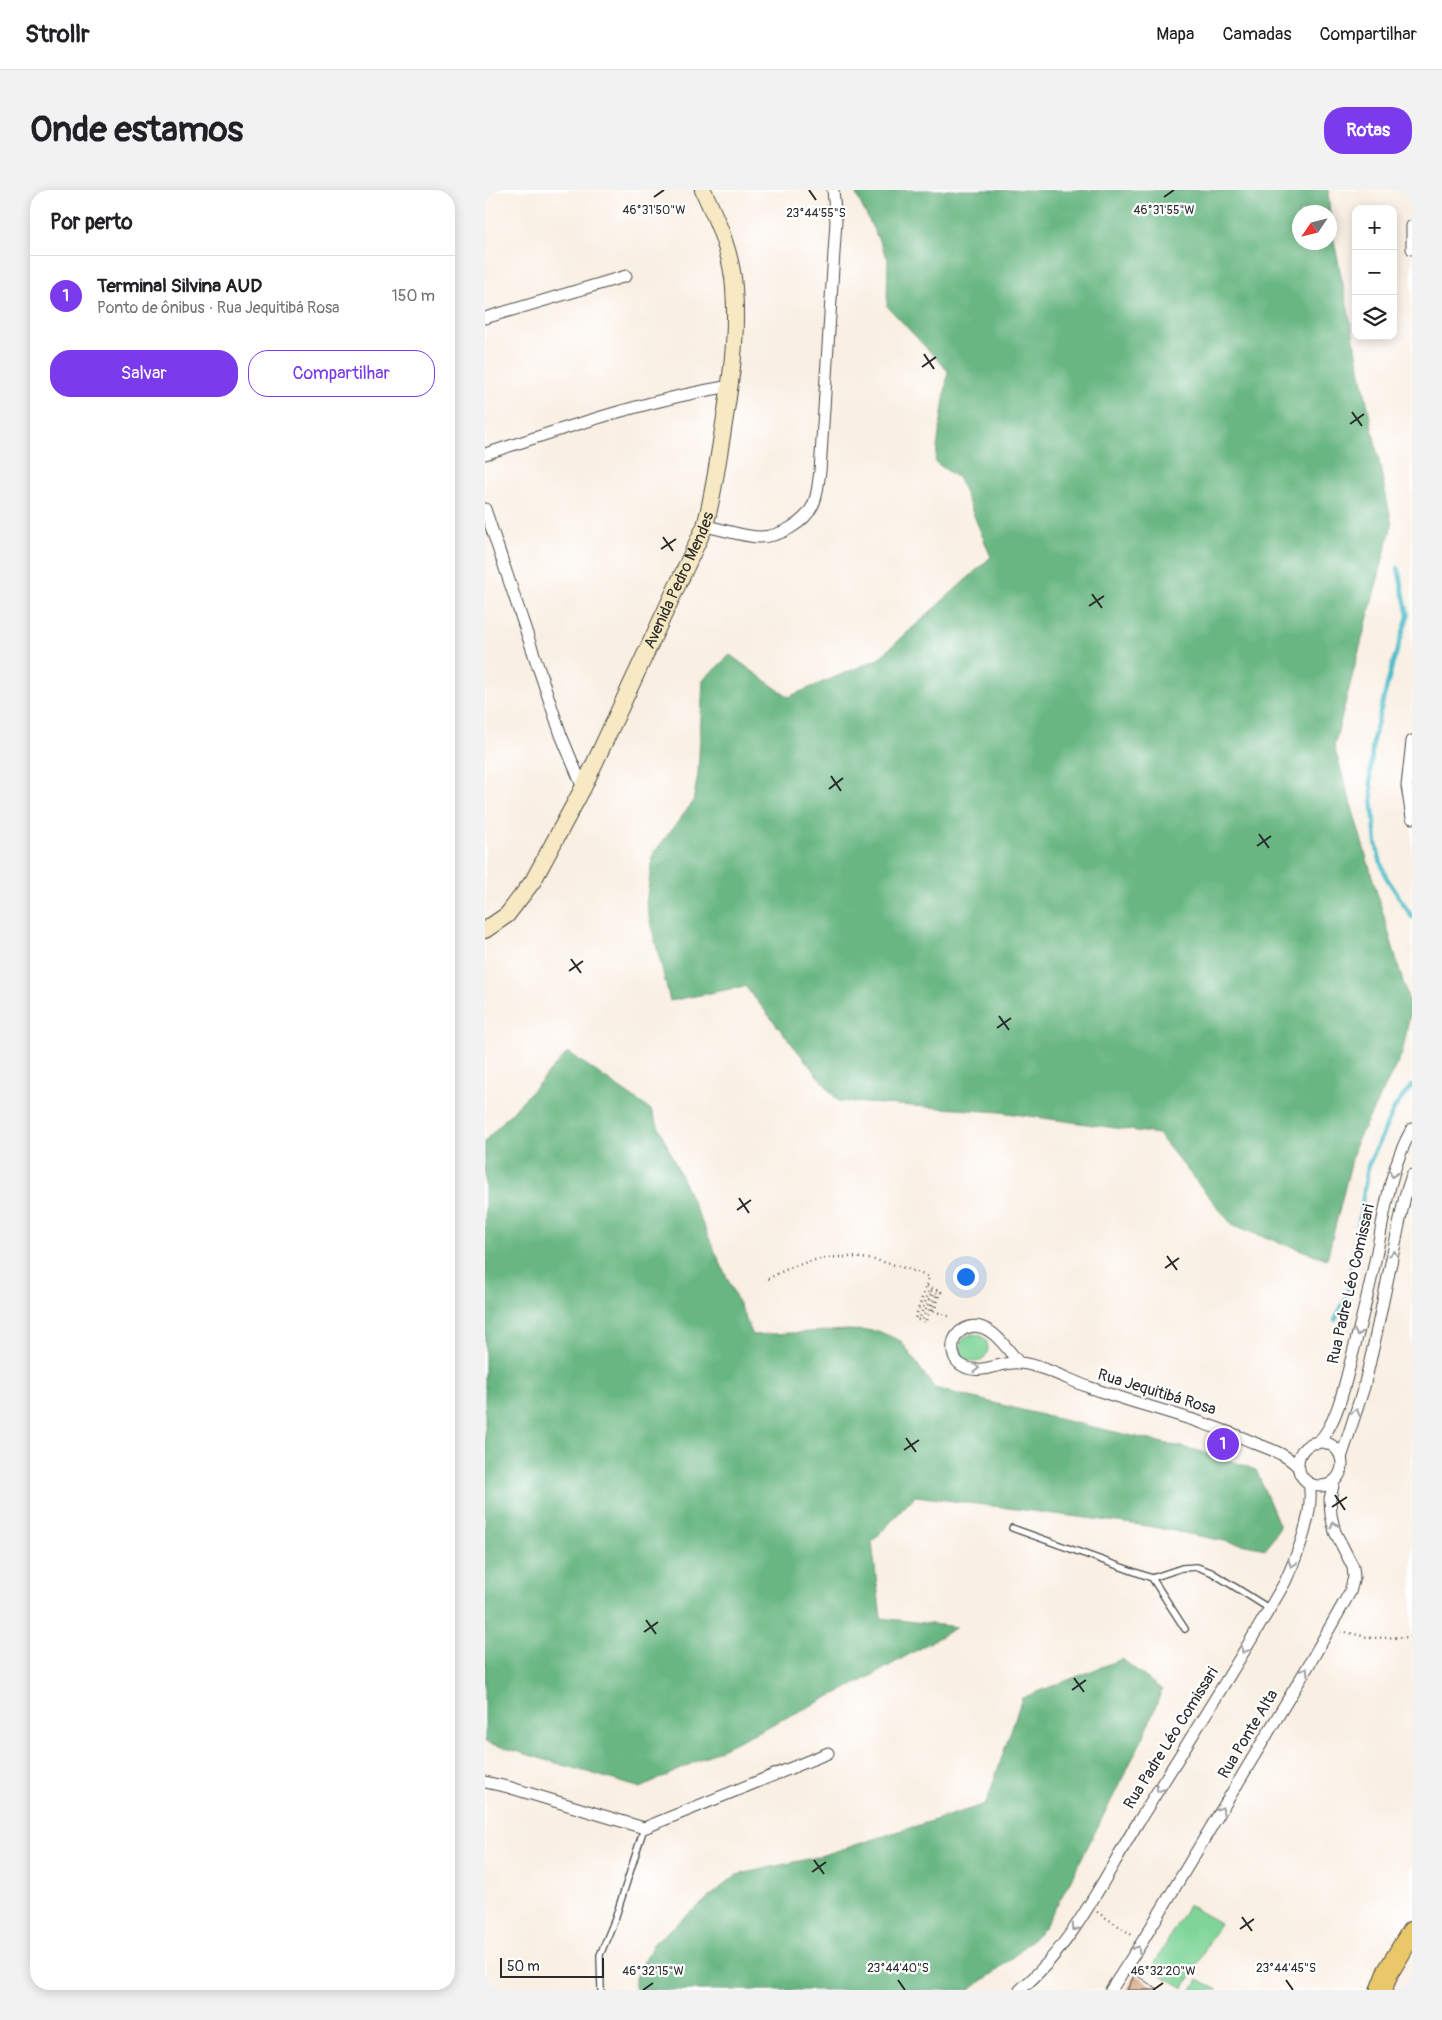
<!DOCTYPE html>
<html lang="pt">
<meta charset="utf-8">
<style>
body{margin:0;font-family:Pangolin,sans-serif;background:#f2f2f2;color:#202124}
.controls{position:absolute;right:15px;top:15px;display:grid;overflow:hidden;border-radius:10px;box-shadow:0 2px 12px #0003}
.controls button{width:45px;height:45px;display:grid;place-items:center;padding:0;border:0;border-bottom:1px solid #e0e0e0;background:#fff;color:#202124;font:25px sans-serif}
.compass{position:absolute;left:807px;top:15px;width:45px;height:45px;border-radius:50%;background:#fff;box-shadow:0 2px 12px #0003;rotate:235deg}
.scale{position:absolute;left:15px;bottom:12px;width:104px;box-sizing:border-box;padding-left:5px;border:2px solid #2b2b2b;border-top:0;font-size:14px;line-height:18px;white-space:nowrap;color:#2b2b2b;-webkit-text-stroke:4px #fff;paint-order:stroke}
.you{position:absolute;left:480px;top:1086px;width:18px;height:18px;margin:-12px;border:4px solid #fff;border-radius:50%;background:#1a73e8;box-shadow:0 0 0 8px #1a73e833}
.badge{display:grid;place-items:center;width:32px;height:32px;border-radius:50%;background:#7c3aed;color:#fff;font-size:16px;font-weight:700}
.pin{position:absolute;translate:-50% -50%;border:2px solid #fff;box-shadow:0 1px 5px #0006}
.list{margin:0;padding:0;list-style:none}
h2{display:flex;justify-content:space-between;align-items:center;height:65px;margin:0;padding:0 20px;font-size:21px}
h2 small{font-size:16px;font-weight:400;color:#757577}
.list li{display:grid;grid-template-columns:32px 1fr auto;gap:15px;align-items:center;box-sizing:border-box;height:80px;padding:0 20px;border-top:1px solid #e0e0e0}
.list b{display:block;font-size:19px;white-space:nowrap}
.list p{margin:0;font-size:16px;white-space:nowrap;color:#757577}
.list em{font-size:16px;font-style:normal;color:#757577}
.actions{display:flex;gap:10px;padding:15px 20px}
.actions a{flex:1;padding:11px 0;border:1px solid #7c3aed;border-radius:20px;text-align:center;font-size:18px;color:#7c3aed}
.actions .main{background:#7c3aed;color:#fff}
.icon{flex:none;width:28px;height:28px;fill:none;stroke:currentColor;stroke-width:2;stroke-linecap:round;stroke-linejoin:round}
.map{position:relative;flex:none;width:927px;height:1800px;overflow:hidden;border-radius:20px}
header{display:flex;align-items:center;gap:30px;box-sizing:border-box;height:70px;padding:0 25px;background:#fff;border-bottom:1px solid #e0e0e0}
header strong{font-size:24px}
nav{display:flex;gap:28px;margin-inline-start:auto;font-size:18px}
.intro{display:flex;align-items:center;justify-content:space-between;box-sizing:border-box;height:120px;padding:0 30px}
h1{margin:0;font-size:35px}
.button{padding:12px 22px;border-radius:20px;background:#7c3aed;color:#fff;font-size:18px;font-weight:700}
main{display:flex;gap:30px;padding:0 30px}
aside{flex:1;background:#fff;border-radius:20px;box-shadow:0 2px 12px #0003}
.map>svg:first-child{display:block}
</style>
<header>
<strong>Strollr</strong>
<nav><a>Mapa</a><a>Camadas</a><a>Compartilhar</a></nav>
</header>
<div class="intro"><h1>Onde estamos</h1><a class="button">Rotas</a></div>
<main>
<aside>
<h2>Por perto<small></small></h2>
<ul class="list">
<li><span class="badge">1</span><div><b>Terminal Silvina AUD</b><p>Ponto de ônibus · Rua Jequitibá Rosa</p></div><em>150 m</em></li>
</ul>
<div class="actions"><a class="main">Salvar</a><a>Compartilhar</a></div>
</aside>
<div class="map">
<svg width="927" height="1800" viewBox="0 0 927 1800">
<rect width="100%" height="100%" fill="#fff"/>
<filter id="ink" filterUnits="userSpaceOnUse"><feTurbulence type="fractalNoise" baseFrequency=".02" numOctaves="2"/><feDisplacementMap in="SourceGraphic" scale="10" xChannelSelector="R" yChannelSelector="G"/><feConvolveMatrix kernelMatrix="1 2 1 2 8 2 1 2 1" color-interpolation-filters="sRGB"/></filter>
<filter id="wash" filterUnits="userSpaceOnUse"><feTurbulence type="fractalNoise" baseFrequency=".0096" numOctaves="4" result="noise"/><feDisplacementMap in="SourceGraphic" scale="20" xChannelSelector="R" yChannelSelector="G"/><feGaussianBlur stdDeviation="1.12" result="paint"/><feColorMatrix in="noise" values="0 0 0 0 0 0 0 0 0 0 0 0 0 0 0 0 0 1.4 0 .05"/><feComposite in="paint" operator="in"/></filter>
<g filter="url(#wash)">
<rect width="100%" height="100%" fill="#f9efe2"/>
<!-- green -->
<g fill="#7fd599" stroke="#558062">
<circle cx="489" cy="1158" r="14"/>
<polygon points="703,1715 735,1733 699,1798 666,1780"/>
<polygon points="713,1789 733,1800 707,1800"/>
</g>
<!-- forest -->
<g fill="#67b681" stroke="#497056" fill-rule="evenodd">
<path d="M369,0h474l3,36 61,299 -58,221 77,263 -9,45 -46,89 -29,116 -94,-33 -75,-92 -158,-22 -162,-11 -93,-115 -75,15 -24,-97 7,-50 40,-52 5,-28 5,-94 27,-25 58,42 90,-38 113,-102 -32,-78 -24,-17 13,-91 -61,-65 1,-47zM814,22h30v30h-30z"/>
<polygon points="83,862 166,920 268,1145 363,1140 393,1141 416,1151 449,1198 577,1230 727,1264 771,1280 795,1337 781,1359 663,1336 430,1306 387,1352 396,1428 472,1437 381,1489 156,1598 0,1552 0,951"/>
<polygon points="637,1469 677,1500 659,1546 583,1695 559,1738 517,1777 484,1800 150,1800 150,1788 169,1753 251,1685 332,1667 501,1614 537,1508"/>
</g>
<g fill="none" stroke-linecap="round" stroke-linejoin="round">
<!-- stream -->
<g stroke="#50bcca" stroke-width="4.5">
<polyline points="913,378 923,426 907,476 888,550 885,585 891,653 895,670 901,687 927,727"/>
<polyline points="850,1130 862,1106 883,976 910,917 927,895"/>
</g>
</g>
<g id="blocks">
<!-- building -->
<polygon fill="#cd9c70" points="650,1784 673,1800 642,1800"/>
</g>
</g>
<g filter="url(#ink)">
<use href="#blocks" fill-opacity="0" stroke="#4a4846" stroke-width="1"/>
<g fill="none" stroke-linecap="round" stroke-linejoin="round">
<!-- lane casing -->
<g stroke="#4a4846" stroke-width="8">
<g id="lane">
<polyline points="527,1338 667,1388 697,1378 712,1377 726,1382 785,1419"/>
<polyline points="667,1388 700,1439"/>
<polyline points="116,1800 115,1765 130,1729 159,1638"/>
</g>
</g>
<!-- street casing -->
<g stroke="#4a4846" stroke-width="13">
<g id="street">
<polyline points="927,36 927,59"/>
<polyline points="0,128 141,86"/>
<path d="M0,264c81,-26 161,-54 245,-68"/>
<polyline points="0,319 76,545 98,598"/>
<path d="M220,336c17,3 36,10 54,11 20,0 45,-13 54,-32 5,-10 5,-22 7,-34l16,-250 -3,-31"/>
<polyline points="927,551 922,596 927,628"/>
<path d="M534,1173c-12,-14 -29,-42 -50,-36 -7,2 -12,6 -15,13 -3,9 -1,21 9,26 17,10 38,-5 56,-3 20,1 52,18 72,25 55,19 112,32 166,56 15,6 31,11 42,24"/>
<circle cx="835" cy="1274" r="22"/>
<path d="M832,1253c19,-16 28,-59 34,-83 9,-34 18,-69 25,-104 9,-43 13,-87 36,-127"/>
<polyline points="856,1268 879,1197 889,1154 920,1006 927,985"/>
<polyline points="0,1592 23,1597 159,1638 343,1563"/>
<path d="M535,1800c53,-45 81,-107 117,-166 50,-80 101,-160 148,-242 12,-26 30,-70 24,-99"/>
<polyline points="626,1800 657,1752 822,1478 865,1402 869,1387 868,1377 850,1342 846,1325 845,1309 849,1291"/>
</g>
</g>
<!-- secondary casing -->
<g stroke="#4a4846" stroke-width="18">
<g id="secondary">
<path id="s1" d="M0,740l22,-15 26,-34 50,-93 122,-262c8,-29 12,-60 17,-90 8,-49 16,-99 12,-148 -2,-34 -17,-68 -31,-98"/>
</g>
</g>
<!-- highway casing -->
<g stroke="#4a4846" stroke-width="23">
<polyline id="highway" points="896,1800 903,1782 927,1742"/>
</g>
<!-- path -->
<g stroke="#4a4846" stroke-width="2.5" stroke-dasharray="1 4" stroke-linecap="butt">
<path d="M283,1089c57,-33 103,-25 161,-2l-14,42 4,1 10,-30 3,1 -10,31 3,1 11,-31 2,1 -6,17 2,1"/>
<polyline points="442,1096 456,1102 449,1121 466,1127"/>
<polyline points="856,1441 886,1448 927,1447"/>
<polyline points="612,1722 647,1745"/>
</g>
<!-- lane -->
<use href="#lane" stroke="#fff" stroke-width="5.5"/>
<!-- street -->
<use href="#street" stroke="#fff" stroke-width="11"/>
<!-- secondary -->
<use href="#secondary" stroke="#f7e9c3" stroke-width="16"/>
<!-- highway -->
<use href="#highway" stroke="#eac769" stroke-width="21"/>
</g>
<!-- one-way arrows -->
<defs><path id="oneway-chevron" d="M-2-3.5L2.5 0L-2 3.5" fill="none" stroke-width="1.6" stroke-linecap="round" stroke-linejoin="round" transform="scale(1.25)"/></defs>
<g stroke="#a0a0a0">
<use href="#oneway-chevron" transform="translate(908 984) rotate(107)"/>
<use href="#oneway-chevron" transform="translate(909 1064) rotate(-80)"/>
<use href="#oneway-chevron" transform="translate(873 1143) rotate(104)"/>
<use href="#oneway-chevron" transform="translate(491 1178) rotate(1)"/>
<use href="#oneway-chevron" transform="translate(871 1222) rotate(-72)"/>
<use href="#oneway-chevron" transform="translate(849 1335) rotate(-107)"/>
<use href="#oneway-chevron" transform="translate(807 1374) rotate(110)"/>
<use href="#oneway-chevron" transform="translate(759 1460) rotate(122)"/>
<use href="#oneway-chevron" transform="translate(820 1481) rotate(-59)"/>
<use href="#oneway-chevron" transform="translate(674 1599) rotate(122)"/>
<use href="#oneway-chevron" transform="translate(736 1620) rotate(-59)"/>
<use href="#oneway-chevron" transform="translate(590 1738) rotate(125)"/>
<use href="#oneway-chevron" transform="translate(652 1759) rotate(-57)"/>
</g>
</g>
<!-- ticks -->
<path fill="none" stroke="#2b2b2b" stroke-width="2" d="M324,0l7,10M169,7l10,-7M679,7l10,-7M439,164l10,15M437,177l14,-10M867,222l10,14M865,234l14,-10M178,347l10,14M176,359l15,-10M607,404l10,14M604,416l15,-10M346,586l10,15M344,599l14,-11M774,644l10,14M772,656l14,-10M86,769l10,14M84,781l14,-10M514,826l10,14M512,838l14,-10M254,1008l10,15M252,1020l14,-10M682,1066l10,14M680,1078l14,-10M421,1248l10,14M419,1260l15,-10M850,1305l10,15M847,1317l15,-10M161,1430l10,14M159,1442l14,-10M589,1488l10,14M587,1500l14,-10M329,1670l10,14M327,1682l14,-10M757,1727l10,14M755,1739l14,-10M413,1790l7,10M801,1790l7,10M158,1800l10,-7M668,1800l10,-7"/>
<g text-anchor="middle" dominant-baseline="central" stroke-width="4.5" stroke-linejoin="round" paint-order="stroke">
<!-- street labels -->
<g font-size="16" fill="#2b2b2b" stroke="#fff">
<text stroke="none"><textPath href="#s1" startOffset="404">Avenida Pedro Mendes</textPath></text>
<text transform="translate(866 1094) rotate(-77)">Rua Padre Léo Comissari</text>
<text transform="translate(672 1202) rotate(17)">Rua Jequitibá Rosa</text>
<text transform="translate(763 1544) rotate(-59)">Rua Ponte Alta</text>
<text transform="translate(686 1548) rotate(-58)">Rua Padre Léo Comissari</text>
</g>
</g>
<g font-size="12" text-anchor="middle" fill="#2b2b2b" stroke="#fff" stroke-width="4.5" stroke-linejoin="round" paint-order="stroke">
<text x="169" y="24">46°31'50"W</text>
<text x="679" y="24">46°31'55"W</text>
<text x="331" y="27">23°44'55"S</text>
<text x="413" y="1782">23°44'40"S</text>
<text x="801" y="1782">23°44'45"S</text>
<text x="168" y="1785">46°32'15"W</text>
<text x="678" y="1785">46°32'20"W</text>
</g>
</svg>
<div class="controls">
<button>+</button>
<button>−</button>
<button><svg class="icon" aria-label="layers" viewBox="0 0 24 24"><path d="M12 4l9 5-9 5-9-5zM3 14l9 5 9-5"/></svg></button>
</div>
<svg class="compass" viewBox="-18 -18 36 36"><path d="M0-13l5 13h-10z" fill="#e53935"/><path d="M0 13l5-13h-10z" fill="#757577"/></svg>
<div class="scale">50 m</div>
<div class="you"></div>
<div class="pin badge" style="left:738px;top:1254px">1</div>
</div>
</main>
